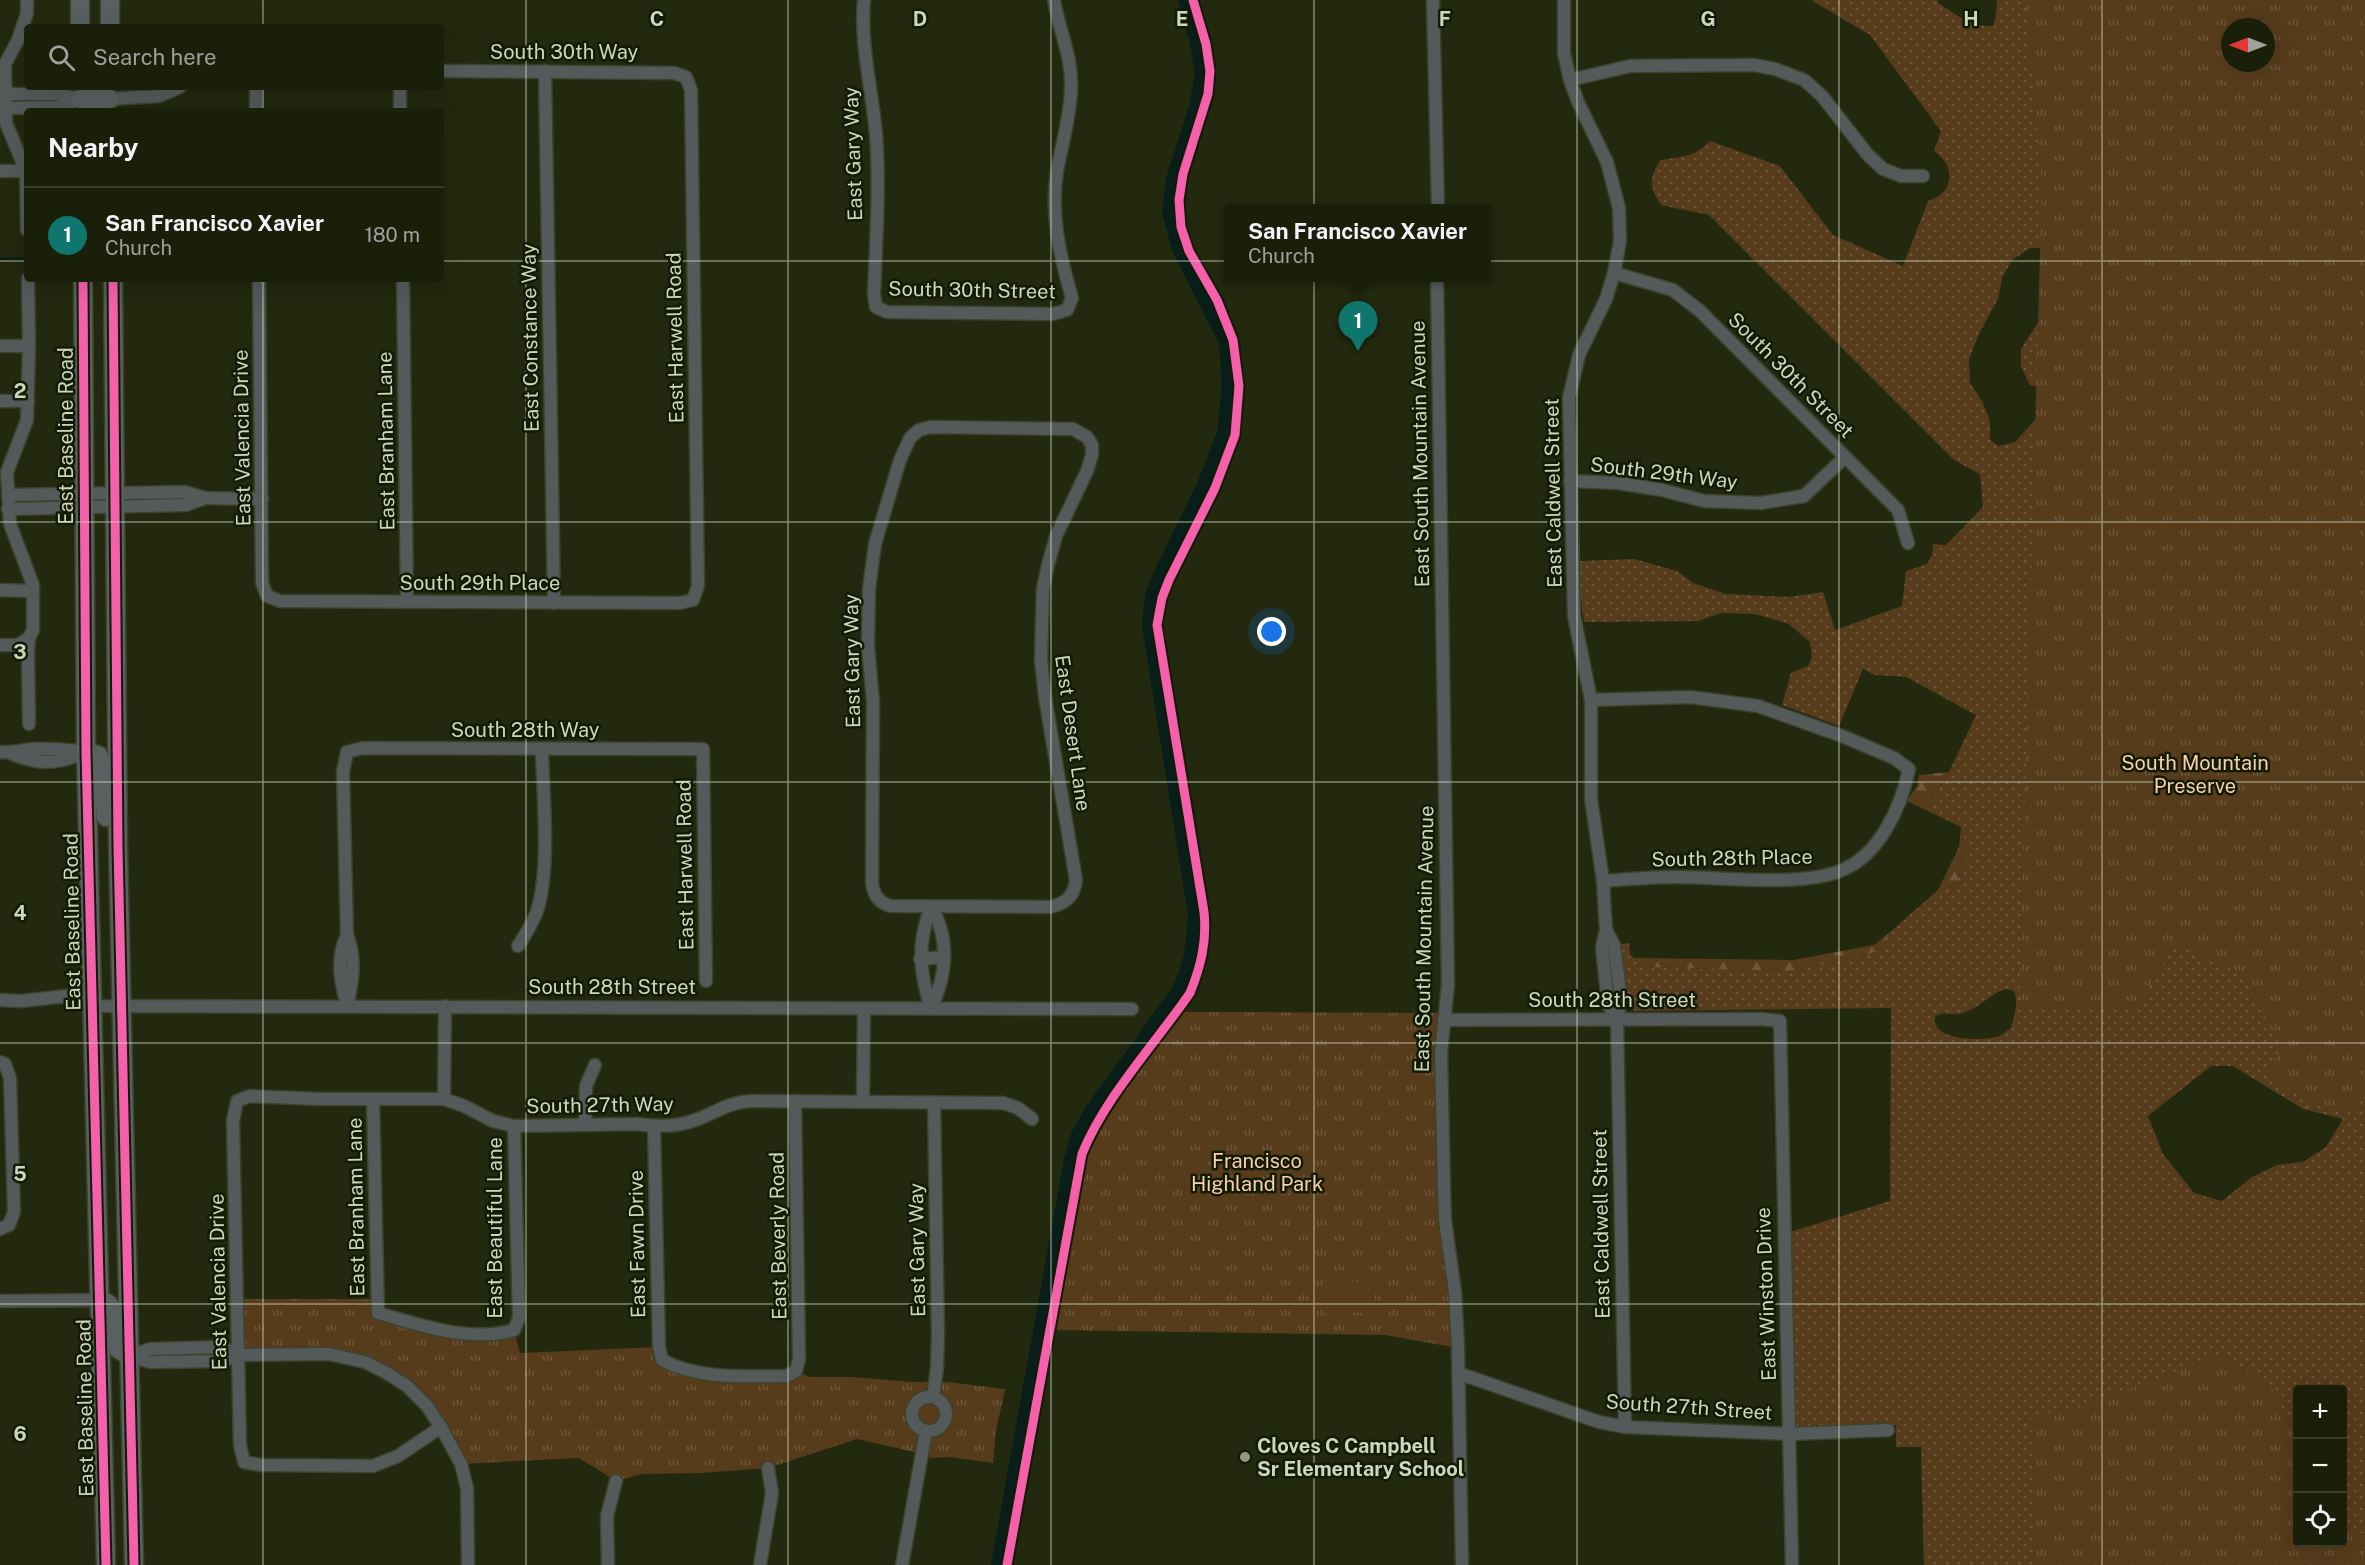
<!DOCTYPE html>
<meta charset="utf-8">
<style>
body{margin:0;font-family:"Public Sans",sans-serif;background:#272c18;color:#f1f3f6}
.controls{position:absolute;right:18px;bottom:18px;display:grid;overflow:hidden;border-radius:6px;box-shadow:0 6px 24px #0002}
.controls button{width:54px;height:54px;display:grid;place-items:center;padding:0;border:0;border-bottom:2px solid #383d2b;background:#1a1f0a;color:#f1f3f6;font:30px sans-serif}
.compass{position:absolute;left:2221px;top:18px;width:54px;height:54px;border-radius:50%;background:#1a1f0a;box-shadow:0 6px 24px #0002;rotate:270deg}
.you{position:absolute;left:1272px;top:632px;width:21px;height:21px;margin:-15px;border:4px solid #fff;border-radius:50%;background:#1a73e8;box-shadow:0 0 0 9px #1a73e833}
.badge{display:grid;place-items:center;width:39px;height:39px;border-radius:50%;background:#0f766e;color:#fff;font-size:20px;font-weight:700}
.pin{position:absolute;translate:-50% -50px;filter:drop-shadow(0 2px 3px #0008)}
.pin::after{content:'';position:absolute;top:32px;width:21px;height:18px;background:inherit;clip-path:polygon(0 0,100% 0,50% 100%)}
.popup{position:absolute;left:1224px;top:204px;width:267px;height:78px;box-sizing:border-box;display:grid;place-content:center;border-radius:6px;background:#1a1f0a;filter:drop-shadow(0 2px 4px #0005);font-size:20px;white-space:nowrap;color:#9fa29c}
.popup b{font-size:22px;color:#f1f3f6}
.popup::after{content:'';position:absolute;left:50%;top:100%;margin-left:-12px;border:12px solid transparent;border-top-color:#1a1f0a}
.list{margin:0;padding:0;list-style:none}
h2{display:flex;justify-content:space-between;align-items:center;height:78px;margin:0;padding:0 24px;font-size:26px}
h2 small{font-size:20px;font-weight:400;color:#9fa29c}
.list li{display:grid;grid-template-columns:39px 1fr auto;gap:18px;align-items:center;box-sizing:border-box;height:96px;padding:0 24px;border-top:2px solid #383d2b}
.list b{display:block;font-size:22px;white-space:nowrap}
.list p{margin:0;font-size:20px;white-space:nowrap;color:#9fa29c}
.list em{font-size:20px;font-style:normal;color:#9fa29c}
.icon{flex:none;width:33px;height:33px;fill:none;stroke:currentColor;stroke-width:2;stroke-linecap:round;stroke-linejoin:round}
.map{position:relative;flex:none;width:2365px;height:1565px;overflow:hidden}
.search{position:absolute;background:#1a1f0a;box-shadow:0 6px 24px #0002;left:24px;top:24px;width:420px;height:66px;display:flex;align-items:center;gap:15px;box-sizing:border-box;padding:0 21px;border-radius:6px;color:#9fa29c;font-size:22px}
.panel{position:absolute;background:#1a1f0a;box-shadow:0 6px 24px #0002;left:24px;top:108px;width:420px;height:174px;border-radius:6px}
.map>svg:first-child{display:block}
</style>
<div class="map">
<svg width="2365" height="1565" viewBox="0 0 2365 1565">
<defs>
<pattern id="grass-dots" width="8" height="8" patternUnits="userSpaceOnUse" patternTransform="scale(1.5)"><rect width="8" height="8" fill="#573c1c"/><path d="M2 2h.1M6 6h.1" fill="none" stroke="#6e573b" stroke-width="1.8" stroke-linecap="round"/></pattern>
<pattern id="forest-firs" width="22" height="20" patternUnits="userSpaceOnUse" patternTransform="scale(1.5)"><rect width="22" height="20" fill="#573c1c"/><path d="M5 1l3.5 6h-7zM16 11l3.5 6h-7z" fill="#6e573b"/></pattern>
<pattern id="park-tufts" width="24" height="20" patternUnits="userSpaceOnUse" patternTransform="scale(1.5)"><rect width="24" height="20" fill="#573c1c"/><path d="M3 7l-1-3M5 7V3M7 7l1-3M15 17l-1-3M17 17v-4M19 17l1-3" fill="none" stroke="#6e573b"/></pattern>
</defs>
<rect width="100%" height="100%" fill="#22290e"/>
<!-- grass -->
<path fill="url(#grass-dots)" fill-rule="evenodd" d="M1811,0h126l1,3c17,11 33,24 55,23l3,-11 1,-15h368v1565h-441l-3,-118h-25v-22l-100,1 -6,-194 100,-31 1,-193 -256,3 -8,-5 -7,-62 9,-1 1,11 12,13 148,4 73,-15 17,-6 9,-17 49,-43 16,-4 10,-20 -3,-39 -27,-13 -2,-14 17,-28 27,-57 -70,-38 -31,-2 -12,-6 -24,57 -57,-21 9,-32 17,-7 4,-9 -2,-15 -21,-18 -34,-10 -34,-1 -23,8 -114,1 -7,-48 3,-13 54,-2 43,12 16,12 33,11 63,3 34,-5 12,38 67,-24 4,-35 21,-7 5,-9 1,-11 13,1 37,-38 -3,-33 -26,-14 -245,-245 -48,-10c-12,-19 -12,-25 -1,-45 21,-3 35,-3 50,-19l70,25 53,69 70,31 25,-65c27,-8 28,-35 6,-50l7,-20 -71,-96zM2230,27h36v36h-36zM2030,248h19l-9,71 -19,30v18l9,18 11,3 4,21 -30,33 -16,4 -9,-6v-19l-8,-20 -12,-18 -1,-24 11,-27 18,-33 4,-21 10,-18zM2006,989l8,2c5,11 0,25 -3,37 -3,2 -8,6 -12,8 -13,5 -57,5 -63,-11 -2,-2 -1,-6 -1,-9 9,-5 18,0 28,-3 16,-5 28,-20 43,-24zM2211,1066h22l70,43 40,10 -17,28 -23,15 -26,3 -25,12 -30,24 -28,-8 -31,-39 -15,-38zM2298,1390h44v152h-44z"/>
<!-- forest -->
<g fill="url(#forest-firs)">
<polygon points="1949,772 1932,800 1934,814 1907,801 1917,786 1919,775"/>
<path d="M1961,827c10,27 6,34 -7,59l-16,4 21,-43z"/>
<polygon points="1889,933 1880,950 1863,956 1790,971 1642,967 1633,958 1793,960 1874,945"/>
</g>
<!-- park -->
<g fill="url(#park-tufts)" fill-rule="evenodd">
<path d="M2025,0h340v1103l-19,9 -28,-6 -54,-31 18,-26 -40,-76 -68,-28 -38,64 -117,-2 23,-826zM2230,27h36v36h-36z"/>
<polygon points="1174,1012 1445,1013 1441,1053 1458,1348 1385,1335 1051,1330 1055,1290 1079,1153 1087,1130"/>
<polygon points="238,1299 377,1299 378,1313 436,1330 514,1330 520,1353 659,1347 662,1359 719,1376 796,1371 810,1377 851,1377 912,1382 947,1382 1005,1389 996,1431 993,1463 950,1457 932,1458 914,1452 857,1439 768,1468 701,1473 642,1474 616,1481 579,1458 461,1464 427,1406 365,1362 239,1355"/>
<polygon points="2222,1354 2271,1387 2297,1435 2298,1542 2342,1542 2343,1532 2364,1533 2363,1565 2034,1565 2031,1415 2069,1411"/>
</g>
<!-- garden -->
<rect fill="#573c1c" x="1323" y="1282" width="52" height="31"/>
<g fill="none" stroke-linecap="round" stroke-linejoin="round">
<!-- stream -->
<polyline stroke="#071e19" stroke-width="3" points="0,259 27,259"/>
<!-- canal -->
<path stroke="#071e19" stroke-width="12" d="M997,1565l73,-405 7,-25 14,-25 87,-120c12,-26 15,-48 16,-76l-46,-289 3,-29 7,-19 45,-92 20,-52 5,-48 -3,-43 -47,-93 -10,-37 4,-33 23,-72 6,-34 -5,-30 -12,-43"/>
<!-- street casing -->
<g stroke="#3d422d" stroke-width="15">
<g id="street">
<polyline points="27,0 27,13 18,40 5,64 6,123 26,171 27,230"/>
<path d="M864,0c-4,44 8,90 12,134 4,53 0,108 -2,161l2,12 11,5 166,2 14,-4 5,-12c-12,-42 -22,-83 -15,-127 5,-27 13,-53 14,-81 2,-32 -12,-59 -17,-90"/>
<polyline points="1433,0 1438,208"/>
<polyline points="1564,0 1564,53 1570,80 1578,102 1607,162 1619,208 1620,241 1614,273 1606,299 1579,355 1569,398 1574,616 1591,700 1591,799 1603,881 1606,930 1602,947 1608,1004 1617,1021"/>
<polyline points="545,71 554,603"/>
<polyline points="1570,80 1630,66 1754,65 1775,69 1804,80 1822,96 1868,155 1883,169 1901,176 1923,176"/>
<polyline points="256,87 256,111"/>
<polyline points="400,87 400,111"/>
<polyline points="6,94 58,94 80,99"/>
<polyline points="110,99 159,96 180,87"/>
<polyline points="6,108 58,107 81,99"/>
<polyline points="0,171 26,171"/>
<polyline points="1614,273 1673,290 1700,311 1898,510 1908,543"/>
<polyline points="1437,278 1448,984 1441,1053 1444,1189 1445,1220 1455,1292 1458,1348 1462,1565"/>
<polyline points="28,279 29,346 27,420 7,472 10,524 33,585 33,630 29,638 28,653 29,724"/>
<polyline points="259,279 262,583 267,596 280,601 680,603 693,600 698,586 691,90 686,77 674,73 441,71"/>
<polyline points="403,279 407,602"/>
<polyline points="0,346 29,346"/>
<polyline points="0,401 28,401"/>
<path d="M931,427l142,2 14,8 5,8v10l-5,16 -31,65 -8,29 -5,24 -2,71 4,37 31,183c-2,17 -10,23 -26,27l-160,-1c-12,-4 -16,-11 -18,-23l1,-181 -5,-56 1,-57 6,-45 25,-84 10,-22 9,-8z"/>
<polyline points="1570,481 1618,483 1662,490 1704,501 1760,503 1804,496 1845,457"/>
<polyline points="8,495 185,492 205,498 262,499"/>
<polyline points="8,509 186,505 205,498"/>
<polyline points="0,590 33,591"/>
<polyline points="0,645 18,645 29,638"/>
<path d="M1591,700l99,-3 68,9 84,30 52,22 15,11c-8,39 -30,87 -69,102 -41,16 -118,6 -164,6 -24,0 -48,2 -73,4"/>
<path d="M0,752c12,1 22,-2 33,-3 18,-1 36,1 53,3"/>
<path d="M10,753c28,12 48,12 75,-1"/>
<path d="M931,907c19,31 16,69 0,101"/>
<path d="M931,907c-14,37 -12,63 0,101"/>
<polyline points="1606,930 1614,945 1621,998 1617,1021 1625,1427"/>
<path d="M347,935c-11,22 -7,46 0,70"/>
<path d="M518,946c7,-10 13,-21 18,-32 15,-42 7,-118 6,-164"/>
<polyline points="920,959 944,957"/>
<polyline points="0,1000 21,1001 76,995 92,1006 1132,1009"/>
<path d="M347,1006c6,-25 9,-48 0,-71l-4,-163 4,-20 16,-4 340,1 3,232"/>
<polyline points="1444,1020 1761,1019 1780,1021 1792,1565"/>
<polyline points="0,1062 5,1064 10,1078 14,1212 9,1225 0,1229"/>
<polyline points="444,1099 445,1006"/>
<path d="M373,1100l5,213c43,12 91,30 136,17l5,-12 -5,-192"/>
<polyline points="863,1102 864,1008"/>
<polyline points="585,1125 586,1086 595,1065"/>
<path d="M654,1127l5,220 3,13c37,20 83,16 125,16l9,-5 3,-12 -4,-258"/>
<polyline points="0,1301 100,1300"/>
<polyline points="129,1356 150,1362 222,1361 239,1355 329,1354 365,1362 385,1372 407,1386 427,1406 441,1427 461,1464 467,1488 468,1565"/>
<polyline points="129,1356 150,1349 221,1347 239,1355"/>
<polyline points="1458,1373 1599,1422 1625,1427 1790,1434 1888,1430"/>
<circle cx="929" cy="1414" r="17"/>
<polyline points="933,1397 937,1368 938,1335 934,1103"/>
<path d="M441,1427l-43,29 -25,10 -112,-1 -17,-3 -4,-17 -7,-324 4,-20 13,-5 69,3h125l20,7 29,15 21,5 123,-2c20,3 42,3 61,-5 18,-7 32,-17 53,-18l252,2 15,5 14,11"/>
<polyline points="608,1565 607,1516 616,1481"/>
<polyline points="760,1565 772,1493 768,1468"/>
<polyline points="902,1565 926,1431"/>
</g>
</g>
<!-- primary casing -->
<g stroke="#3d422d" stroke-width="21">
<g id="primary">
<polyline points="80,0 80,27"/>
<polyline points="110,0 110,27"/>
<polyline points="81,99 110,99"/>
<polyline points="83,279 86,752 106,1565"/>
<polyline points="113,279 118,847 134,1565"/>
<polyline points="86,752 98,755 102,764 106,817"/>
<path d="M100,1300c19,4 14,29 16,44l2,5 11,7"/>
</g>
</g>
<!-- street -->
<use href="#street" stroke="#545a5a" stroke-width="12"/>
<!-- primary -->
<use href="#primary" stroke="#596160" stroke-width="18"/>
<!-- cycleway casing -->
<g stroke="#131a06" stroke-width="13">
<g id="cycleway">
<polyline points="83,279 86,752 106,1565"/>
<polyline points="113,279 118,847 134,1565"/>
<path d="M1007,1565l75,-411c23,-57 73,-110 108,-161 11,-27 17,-52 14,-81l-47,-287 5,-27 7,-18 46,-92 20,-53 4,-49 -6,-46 -16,-40 -28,-49 -8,-24 -2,-27 4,-26 25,-80 2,-23 -4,-27 -13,-44"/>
</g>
</g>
<!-- cycleway -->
<use href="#cycleway" stroke="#f560ab" stroke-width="9"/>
</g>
<!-- grid -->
<path fill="none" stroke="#cdd7bd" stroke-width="1.5" stroke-opacity="0.55" d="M263,0v27M526,0v1565M788,0v1565M1051,0v1565M1314,0v1565M1577,0v1565M1839,0v1565M2102,0v1565M263,87v24M0,261h27M441,261h1924M263,279v1286M0,522h2365M0,782h2365M0,1043h2365M0,1304h2365"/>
<!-- markers -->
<circle fill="#919a80" stroke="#131a06" stroke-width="2" cx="1245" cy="1457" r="6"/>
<g text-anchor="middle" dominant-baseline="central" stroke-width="5" stroke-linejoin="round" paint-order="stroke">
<!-- street labels -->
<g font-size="20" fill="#cdd7bd" stroke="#131a06">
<text x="564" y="52">South 30th Way</text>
<text transform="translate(853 154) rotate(-92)">East Gary Way</text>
<text transform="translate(972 290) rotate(1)">South 30th Street</text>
<text transform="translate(530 338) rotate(-91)">East Constance Way</text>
<text transform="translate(675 338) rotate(-91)">East Harwell Road</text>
<text transform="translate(1791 375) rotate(45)">South 30th Street</text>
<text transform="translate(66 436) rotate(-90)">East Baseline Road</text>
<text transform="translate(242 438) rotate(-91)">East Valencia Drive</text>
<text transform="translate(386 441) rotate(-91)">East Branham Lane</text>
<text transform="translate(1420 454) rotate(-91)">East South Mountain Avenue</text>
<text transform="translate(1664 473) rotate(7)">South 29th Way</text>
<text transform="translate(1553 493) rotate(-91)">East Caldwell Street</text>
<text x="480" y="583">South 29th Place</text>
<text transform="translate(852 661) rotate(-91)">East Gary Way</text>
<text x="525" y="730">South 28th Way</text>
<text transform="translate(1073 733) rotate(82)">East Desert Lane</text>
<text transform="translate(1732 858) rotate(-1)">South 28th Place</text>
<text transform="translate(685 865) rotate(-91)">East Harwell Road</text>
<text transform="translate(72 922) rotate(-91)">East Baseline Road</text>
<text transform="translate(1424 939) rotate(-89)">East South Mountain Avenue</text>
<text x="612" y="987">South 28th Street</text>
<text x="1612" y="1000">South 28th Street</text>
<text transform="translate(600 1105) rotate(-1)">South 27th Way</text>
<text transform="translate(356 1207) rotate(-91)">East Branham Lane</text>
<text transform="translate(1601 1224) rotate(-91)">East Caldwell Street</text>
<text transform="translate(495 1228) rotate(-90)">East Beautiful Lane</text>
<text transform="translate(778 1236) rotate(-91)">East Beverly Road</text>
<text transform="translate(637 1244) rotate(-91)">East Fawn Drive</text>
<text transform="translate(917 1250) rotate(-91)">East Gary Way</text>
<text transform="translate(218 1282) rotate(-91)">East Valencia Drive</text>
<text transform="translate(1766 1294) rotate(-92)">East Winston Drive</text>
<text transform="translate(1689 1407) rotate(4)">South 27th Street</text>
<text transform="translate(85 1408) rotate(-91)">East Baseline Road</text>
</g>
<!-- park labels -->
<g font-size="20" fill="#f8d0ac" stroke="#131a06">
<text x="2195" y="763">South Mountain<tspan x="2195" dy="23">Preserve</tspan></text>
<text x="1257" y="1161">Francisco<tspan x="1257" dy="23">Highland Park</tspan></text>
</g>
<!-- poi labels -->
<g font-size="20" font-weight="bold" fill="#cdd7bd" stroke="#131a06" text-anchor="start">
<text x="1257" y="1446">Cloves C Campbell<tspan x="1257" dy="23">Sr Elementary School</tspan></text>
</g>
</g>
<g font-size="20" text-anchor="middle" font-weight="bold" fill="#cdd7bd" stroke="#131a06" stroke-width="5" stroke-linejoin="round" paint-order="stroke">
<text x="657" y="26">C</text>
<text x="920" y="26">D</text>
<text x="1182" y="26">E</text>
<text x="1445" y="26">F</text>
<text x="1708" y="26">G</text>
<text x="1971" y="26">H</text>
<text x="20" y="398">2</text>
<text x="20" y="659">3</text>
<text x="20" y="920">4</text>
<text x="20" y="1181">5</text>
<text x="20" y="1441">6</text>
</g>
</svg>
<div class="controls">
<button>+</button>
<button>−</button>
<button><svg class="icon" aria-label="locate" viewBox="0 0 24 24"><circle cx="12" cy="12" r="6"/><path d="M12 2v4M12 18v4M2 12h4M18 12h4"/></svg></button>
</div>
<svg class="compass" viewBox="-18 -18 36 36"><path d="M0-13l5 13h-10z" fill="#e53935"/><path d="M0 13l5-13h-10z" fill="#9fa29c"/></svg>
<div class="you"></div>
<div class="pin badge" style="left:1358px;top:351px">1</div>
<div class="popup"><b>San Francisco Xavier</b>Church</div>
<div class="search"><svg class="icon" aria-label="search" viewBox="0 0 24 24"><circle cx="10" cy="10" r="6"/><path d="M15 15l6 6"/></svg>Search here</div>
<section class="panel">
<h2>Nearby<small></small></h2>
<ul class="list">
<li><span class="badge">1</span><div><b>San Francisco Xavier</b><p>Church</p></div><em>180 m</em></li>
</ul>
</section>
</div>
